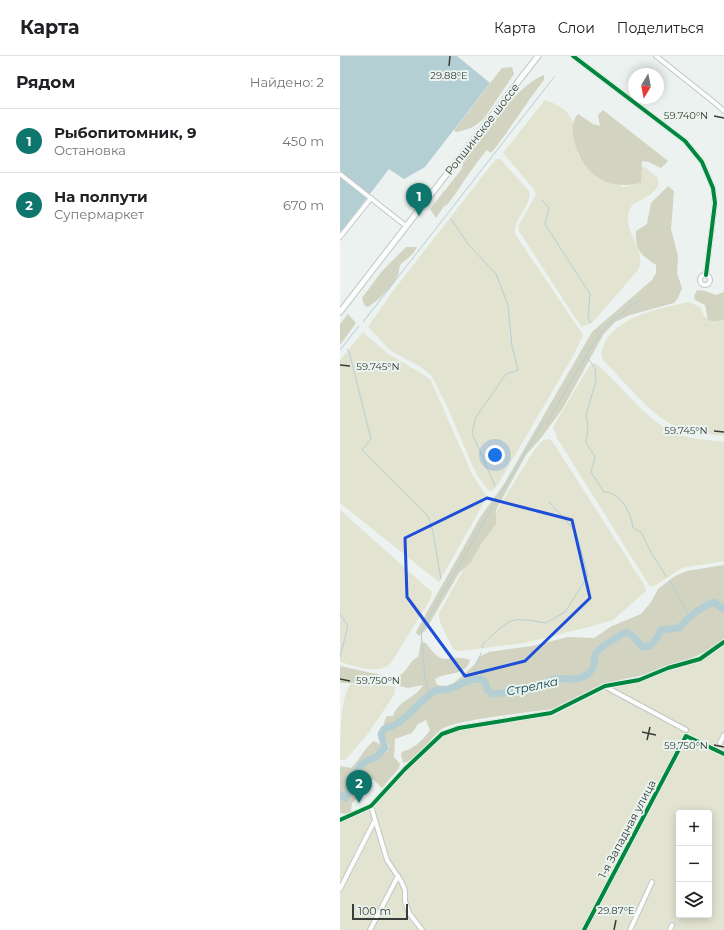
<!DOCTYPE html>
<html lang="ru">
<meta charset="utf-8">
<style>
body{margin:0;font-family:Montserrat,sans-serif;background:#f6f6f6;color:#202124}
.controls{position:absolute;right:12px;bottom:12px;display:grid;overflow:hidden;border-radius:4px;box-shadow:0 2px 10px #0003}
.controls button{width:36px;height:36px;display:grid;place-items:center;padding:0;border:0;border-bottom:1px solid #e0e0e0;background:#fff;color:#202124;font:20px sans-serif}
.compass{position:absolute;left:288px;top:12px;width:36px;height:36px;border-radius:50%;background:#fff;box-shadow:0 2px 10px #0003;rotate:190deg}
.scale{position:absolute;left:12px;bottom:10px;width:56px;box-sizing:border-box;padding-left:4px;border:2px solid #383c3a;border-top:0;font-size:11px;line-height:14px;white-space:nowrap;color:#383c3a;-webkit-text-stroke:3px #eaf4ee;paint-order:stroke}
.you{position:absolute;left:155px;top:399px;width:14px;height:14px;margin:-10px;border:3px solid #fff;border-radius:50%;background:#1a73e8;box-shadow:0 0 0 6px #1a73e833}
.badge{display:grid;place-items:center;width:26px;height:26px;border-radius:50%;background:#0f766e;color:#fff;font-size:13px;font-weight:700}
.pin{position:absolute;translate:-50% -33px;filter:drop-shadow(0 1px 2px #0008)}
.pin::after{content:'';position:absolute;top:21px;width:14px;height:12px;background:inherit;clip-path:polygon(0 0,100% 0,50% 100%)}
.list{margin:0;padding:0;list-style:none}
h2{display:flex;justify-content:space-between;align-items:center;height:52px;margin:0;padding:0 16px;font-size:17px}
h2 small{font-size:13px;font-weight:400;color:#757577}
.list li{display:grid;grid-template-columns:26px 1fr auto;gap:12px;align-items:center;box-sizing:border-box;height:64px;padding:0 16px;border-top:1px solid #e0e0e0}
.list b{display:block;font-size:15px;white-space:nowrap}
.list p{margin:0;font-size:13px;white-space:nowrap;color:#757577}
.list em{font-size:13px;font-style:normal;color:#757577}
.icon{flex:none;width:22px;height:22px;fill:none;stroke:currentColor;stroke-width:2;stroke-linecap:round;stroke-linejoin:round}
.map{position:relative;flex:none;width:384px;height:874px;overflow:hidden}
header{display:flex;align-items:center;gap:24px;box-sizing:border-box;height:56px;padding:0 20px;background:#fff;border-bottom:1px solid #e0e0e0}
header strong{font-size:19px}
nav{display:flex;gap:22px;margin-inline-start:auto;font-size:14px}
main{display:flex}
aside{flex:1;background:#fff}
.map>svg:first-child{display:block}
</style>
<header>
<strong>Карта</strong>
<nav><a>Карта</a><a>Слои</a><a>Поделиться</a></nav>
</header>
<main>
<aside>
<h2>Рядом<small>Найдено: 2</small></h2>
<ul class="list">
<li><span class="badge">1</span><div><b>Рыбопитомник, 9</b><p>Остановка</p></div><em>450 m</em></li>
<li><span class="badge">2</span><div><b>На полпути</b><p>Супермаркет</p></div><em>670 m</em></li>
</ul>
</aside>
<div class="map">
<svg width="384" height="874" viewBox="0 0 384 874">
<rect width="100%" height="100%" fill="#ecf2ef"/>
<!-- green -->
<g fill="#e2e3d1" fill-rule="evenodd">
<path d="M205,44c32,11 29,25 33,55l45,32 18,-4v-15l2,-2 14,11 2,7c-2,3 -4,6 -6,8 -6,7 -21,9 -24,19 -7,21 19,40 9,59l-45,52 -11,5 -8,-11 -55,-85v-6l17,-31 -3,-6 -30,-35z"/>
<path d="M156,103h4l29,32c3,16 -16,26 -14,43l68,101 -10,21 -75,128 -5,6 -4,1 -10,-13 -7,-13 -24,-57 -17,-33 -10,-8 -30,-16 -23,-24 25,-36z"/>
<path d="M349,246l11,5 4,9 9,7 11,-3v116c-17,-2 -35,-4 -51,-11 -20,-8 -54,-49 -70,-65l-2,-6c2,-6 4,-15 9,-19 19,-22 53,-27 79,-33z"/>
<polygon points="23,276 47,297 90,323 133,420 147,441 99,526 0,447 0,304"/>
<path d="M255,307c26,21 46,52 75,68 16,8 37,9 54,11v119l-42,7 -26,17 -4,2 -3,-2 -92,-147 -4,-11 37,-62z"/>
<polygon points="210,383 216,391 305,530 306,535 273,564 256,569 184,587 119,595 113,593 100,566 99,557 162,446 195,393 203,384"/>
<path d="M0,454l92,82 -1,6 -40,65c-14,13 -35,3 -51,-1z"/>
<path d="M384,589v285h-384v-107l34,-16 34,-37 35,-34 17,-6 93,-14 54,-27 33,-7 29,-12 32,-9zM339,757h30v102h-30z"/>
<path d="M11,628h29l15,3 -1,8 -27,40 -22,25h-5c0,-18 0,-66 11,-76z"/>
</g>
<!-- forest -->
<g fill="#d2d3c1">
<path d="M172,11l2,7 -29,43c-8,9 -17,13 -29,15l-2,-2 48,-62z"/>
<path d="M204,19v5c-19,24 -34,50 -53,73l-4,-3c-15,17 -26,37 -40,55l-3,1 -8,12 -6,-9 31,-39 3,-9c20,-25 51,-75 80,-86z"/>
<path d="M263,54l65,51 -7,7 -12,-6 -7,-1 -1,22c-34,8 -59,-9 -67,-43 -2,-11 -3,-17 4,-26l15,10 7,2 -2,-11z"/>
<path d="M328,130l6,5 -3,38 7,27 -1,17 5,15 -4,10 -4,5 -44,12 -15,7 -12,13 -40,73 -22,30 -15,17 -30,55v14l-15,20 -10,18 -12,11 -34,58 -6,5 -3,-3 2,-5 63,-112 23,-32 88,-152 60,-52 4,-7v-8c-16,-11 -21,-14 -20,-34l11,-7 4,-21z"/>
<path d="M66,191h11c-4,8 -9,11 -15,16 -4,4 -2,8 -4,12 -5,11 -20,26 -30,32l-4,-2 -2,-7 20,-27z"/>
<polygon points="357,234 365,235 376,239 384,236 384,264 374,266 368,264 365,249 355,244 354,240"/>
<polygon points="8,258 16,267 0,289 0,268"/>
<path d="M384,509v74c-20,17 -56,29 -81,36 -12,3 -24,4 -36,9 -19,7 -36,19 -55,25 -20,3 -98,11 -110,20 -13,9 -22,30 -39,34l-2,-9 2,-3c10,-1 22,-13 27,-21l-4,-10 -8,4 -6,9 -17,6 -1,18 6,7 -1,4 -17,20 -9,-9c-8,8 -12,17 -21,24l-1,9 -6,2 -5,-1v-47l11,2c9,-8 13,-20 23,-27l7,4 1,5 6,2 1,-6c-5,-12 -9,-18 -2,-30h6c5,-16 22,-17 30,-31l-15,3 -9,-2 -4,-7 9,-7 9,-12 5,-3 3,-15 5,1c20,28 19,9 44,17 -4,17 -23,11 -35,19l2,6 10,1 7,-3 20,-18 5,-8 10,-5 43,-6 36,-9 26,1 18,-12 29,-12 10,-12 7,-13 17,-13 12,-5z"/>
<path d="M0,610l46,10v4l-3,5c-15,2 -28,-3 -43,-2z"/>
</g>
<!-- water -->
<polygon fill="#b4cfd4" points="0,0 117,0 150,27 85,111 64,123 49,113 0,177"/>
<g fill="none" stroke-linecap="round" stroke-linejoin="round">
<!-- stream -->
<g stroke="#b4cfd4" stroke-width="1">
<polyline points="202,144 209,152 205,168 250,238 248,262 251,267"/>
<polyline points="111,163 128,188 156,218 168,249 172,290 178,314 166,318 136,361 132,377 155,430"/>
<polyline points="23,266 214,21"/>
<polyline points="7,293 9,295 31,383 22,394 88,460 93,476 101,523"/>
<polyline points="0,294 19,270"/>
<path d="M246,300l9,12 1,13 -10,34 2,12 -2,15 9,15 -4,15 13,20c17,0 27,21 29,36l8,4 11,22 14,22"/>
<polyline points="207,367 253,288 267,269 299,244"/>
<polyline points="159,441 204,366"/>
<polyline points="330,525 350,561"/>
<polyline points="0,558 8,570 0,601"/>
<path d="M142,592l1,-4c27,-25 25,-28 63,-21l19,-11 23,-36 -12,-44 -27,-30"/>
<polyline points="133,624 134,616 141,597"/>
<polyline points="89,639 85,622 81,575 155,447"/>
</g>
<!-- river -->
<path stroke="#b4cfd4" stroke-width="7" d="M0,739l6,3 14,-32 8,-6 7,-2 10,-10 -4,-14 3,-5c23,-6 31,-26 52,-39 12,1 18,-3 29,-8 4,-2 11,-3 16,-3l5,4 1,6 5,5c13,-1 27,-3 40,-6 8,-2 15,-7 23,-9 12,-2 22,4 33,-5 7,-6 6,-11 7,-19 1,-6 25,-20 32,-23l7,5 8,10 8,-1 7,-8 4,-8 18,-2c10,-12 21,-21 36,-26l6,6h3"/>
<!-- minor casing -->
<g stroke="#c3c7c5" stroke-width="6">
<g id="minor">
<polyline points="233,0 345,85 362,106 373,132 375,147 366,219"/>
<polyline points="316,0 375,47 384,55"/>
<polyline points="0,118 66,170"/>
<polyline points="0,181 31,142"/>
<circle cx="365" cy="224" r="5"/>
<polyline points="266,631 346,674"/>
<polyline points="380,687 384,679"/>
<polyline points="31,750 47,804 61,825 65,834 65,845 69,857 82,874"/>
<polyline points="0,764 31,750 65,713 102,678 119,672 211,657 265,630 299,624 328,612 360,603 384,586"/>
<polyline points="0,833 35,764"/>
<polyline points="30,874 58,820"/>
<polyline points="244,874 346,680 384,698"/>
<polyline points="290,874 312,826"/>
<polyline points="330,874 332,869"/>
</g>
</g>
<!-- major casing -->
<g stroke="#c3c7c5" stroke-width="7">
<polyline id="major" points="0,256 198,0"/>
</g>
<!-- minor -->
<use href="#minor" stroke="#fcfdfd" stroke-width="4"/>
<!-- major -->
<use href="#major" stroke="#fcfdfd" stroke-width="5"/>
<!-- cycleway casing -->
<g stroke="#eaf4ee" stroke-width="6">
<g id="cycleway">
<polyline points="233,0 345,85 362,106 373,132 375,147 366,219"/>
<polyline points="0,764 31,750 65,713 102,678 119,672 211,657 265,630 299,624 328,612 360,603 384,586"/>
<polyline points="244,874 346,680 384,698"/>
</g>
</g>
<!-- cycleway -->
<use href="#cycleway" stroke="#00873e" stroke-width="4"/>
</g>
<!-- marked area -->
<path fill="none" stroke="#1d4ed8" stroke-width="3" stroke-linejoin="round" d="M147,442l85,22 18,78 -65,63 -60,15 -58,-79 -2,-59z"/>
<!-- ticks -->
<path fill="none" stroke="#383c3a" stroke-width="1.5" d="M109,10l1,-10M374,60l10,2M0,309l10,1M374,375l10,1M0,623l10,2M302,676l14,3M307,684l3,-13M374,689l10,2M274,874l2,-10"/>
<g text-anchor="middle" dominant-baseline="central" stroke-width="4" stroke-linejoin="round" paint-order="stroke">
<!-- street labels -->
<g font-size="11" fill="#383c3a" stroke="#eaf4ee">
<text transform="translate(142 73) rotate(-52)">Ропшинское шоссе</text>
<text transform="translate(287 773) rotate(-62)">1-я Западная улица</text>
</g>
<!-- water labels -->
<g font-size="12" font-style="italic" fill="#0d434f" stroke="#eaf4ee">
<text transform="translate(192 630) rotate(-12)">Стрелка</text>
</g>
</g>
<g font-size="10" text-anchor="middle" fill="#383c3a" stroke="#eaf4ee" stroke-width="4" stroke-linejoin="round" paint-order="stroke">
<text x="109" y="23">29.88°E</text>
<text x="346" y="63">59.740°N</text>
<text x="38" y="314">59.745°N</text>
<text x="346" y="378">59.745°N</text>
<text x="38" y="628">59.750°N</text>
<text x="346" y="693">59.750°N</text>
<text x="276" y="858">29.87°E</text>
</g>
</svg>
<div class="controls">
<button>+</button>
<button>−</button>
<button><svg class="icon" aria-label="layers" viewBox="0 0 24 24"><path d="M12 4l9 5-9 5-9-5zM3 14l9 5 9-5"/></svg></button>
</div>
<svg class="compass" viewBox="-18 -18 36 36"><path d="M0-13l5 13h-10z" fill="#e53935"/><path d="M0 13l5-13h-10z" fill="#757577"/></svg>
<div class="scale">100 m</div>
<div class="you"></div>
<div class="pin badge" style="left:79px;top:160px">1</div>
<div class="pin badge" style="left:19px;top:747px">2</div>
</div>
</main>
